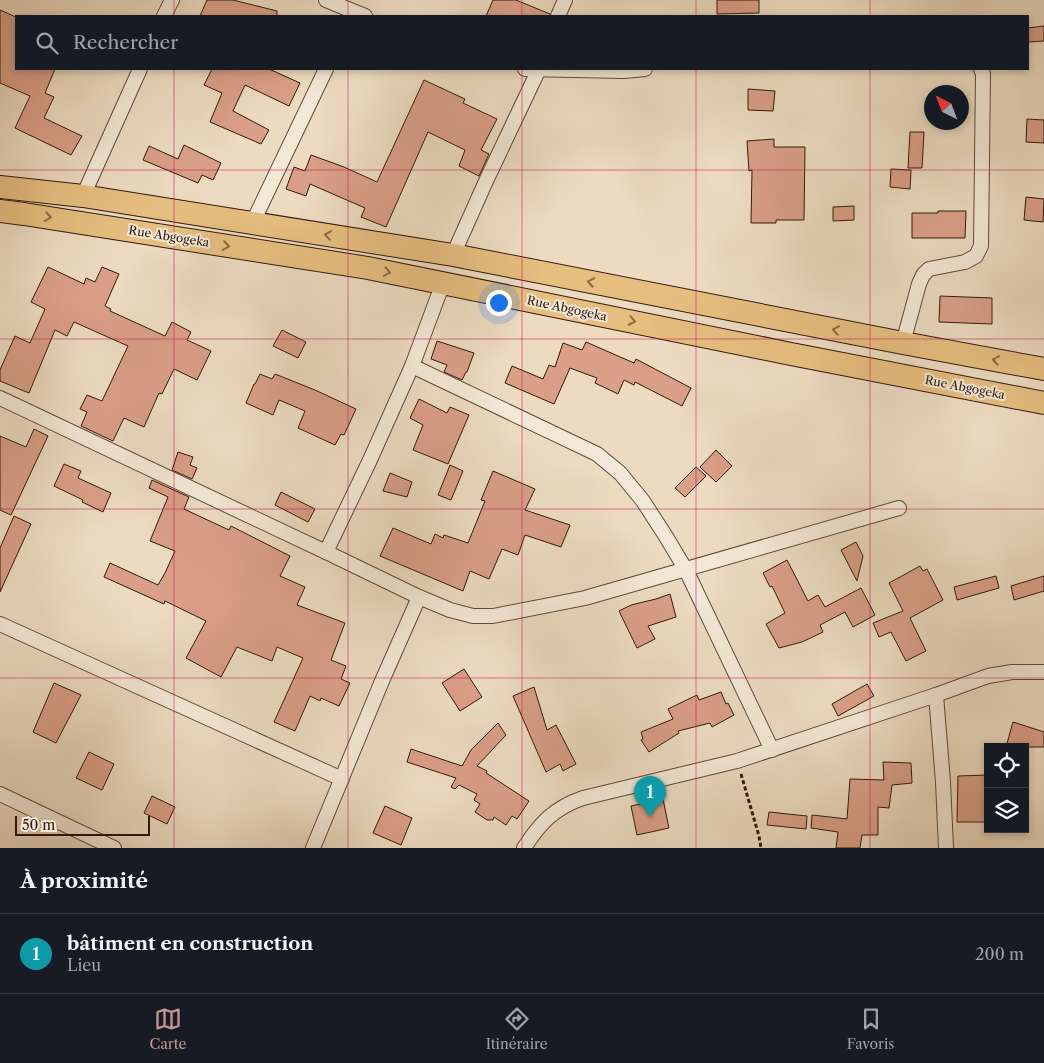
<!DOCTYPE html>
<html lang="fr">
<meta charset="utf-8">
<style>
body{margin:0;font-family:"Libre Caslon Text",serif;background:#242831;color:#f1f3f6}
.controls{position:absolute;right:15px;bottom:15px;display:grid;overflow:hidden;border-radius:0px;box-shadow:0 2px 8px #0003}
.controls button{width:45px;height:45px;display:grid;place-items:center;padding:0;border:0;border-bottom:1px solid #363941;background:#171b24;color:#f1f3f6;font:25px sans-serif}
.compass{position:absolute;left:924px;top:85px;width:45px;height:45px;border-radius:50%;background:#171b24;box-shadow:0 2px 8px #0003;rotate:318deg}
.scale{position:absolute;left:15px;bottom:12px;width:135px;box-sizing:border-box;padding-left:5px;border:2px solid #331809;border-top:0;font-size:14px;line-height:18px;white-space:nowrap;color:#331809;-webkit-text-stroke:4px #f3e8d7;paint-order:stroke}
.you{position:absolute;left:498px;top:302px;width:18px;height:18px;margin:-12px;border:4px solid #fff;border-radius:50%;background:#1a73e8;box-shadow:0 0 0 8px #1a73e833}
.badge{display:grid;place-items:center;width:32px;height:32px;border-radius:50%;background:#c59692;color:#fff;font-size:16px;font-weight:700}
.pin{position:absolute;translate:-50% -41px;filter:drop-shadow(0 1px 2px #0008)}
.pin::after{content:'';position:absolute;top:26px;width:18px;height:15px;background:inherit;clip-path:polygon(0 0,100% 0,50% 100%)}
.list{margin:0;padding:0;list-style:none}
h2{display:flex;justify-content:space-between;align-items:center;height:65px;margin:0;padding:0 20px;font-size:21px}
h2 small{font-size:16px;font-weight:400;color:#9ea1a6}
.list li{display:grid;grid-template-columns:32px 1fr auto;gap:15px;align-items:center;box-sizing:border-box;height:80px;padding:0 20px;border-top:1px solid #363941}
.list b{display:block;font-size:19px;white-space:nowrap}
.list p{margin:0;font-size:16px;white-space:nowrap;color:#9ea1a6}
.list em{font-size:16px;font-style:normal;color:#9ea1a6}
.icon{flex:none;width:28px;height:28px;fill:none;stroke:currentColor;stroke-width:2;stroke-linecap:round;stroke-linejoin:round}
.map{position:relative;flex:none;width:1044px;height:848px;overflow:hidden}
.search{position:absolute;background:#171b24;box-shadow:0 2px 8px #0003;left:15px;right:15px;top:15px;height:55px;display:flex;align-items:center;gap:12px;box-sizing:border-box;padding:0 18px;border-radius:0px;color:#9ea1a6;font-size:19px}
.sheet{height:145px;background:#171b24}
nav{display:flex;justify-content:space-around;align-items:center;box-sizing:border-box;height:70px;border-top:1px solid #363941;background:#171b24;font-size:14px;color:#9ea1a6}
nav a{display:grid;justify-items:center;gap:2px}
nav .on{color:#c59692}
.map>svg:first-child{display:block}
</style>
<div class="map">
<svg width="1044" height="848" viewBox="0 0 1044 848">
<rect width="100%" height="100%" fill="#ecdbc1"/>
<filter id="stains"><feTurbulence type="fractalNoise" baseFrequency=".004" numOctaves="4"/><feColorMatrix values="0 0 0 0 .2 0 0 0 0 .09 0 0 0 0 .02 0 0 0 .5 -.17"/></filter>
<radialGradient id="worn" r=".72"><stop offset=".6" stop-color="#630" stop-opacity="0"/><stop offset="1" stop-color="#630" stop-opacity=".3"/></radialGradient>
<!-- building -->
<g fill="#d99f87" stroke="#331809">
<polygon points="207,0 233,0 277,11 277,16 200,16"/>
<polygon points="493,0 516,0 550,14 549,16 486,16"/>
<polygon points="717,0 759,0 759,13 717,14"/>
<polygon points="0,10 16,17 16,69 55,69 45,93 54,97 44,118 82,136 71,155 15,128 30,96 0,83"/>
<polygon points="1044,26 1044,41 1028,42 1028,28"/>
<polygon points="212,69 269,69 300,83 289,106 245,85 233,111 269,130 261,144 210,122 222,93 204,85"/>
<polygon points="424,80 465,99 463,103 497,119 481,150 489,154 479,176 459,166 465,150 428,132 386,227 361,217 365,208 310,184 306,196 286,189 294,167 305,171 311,155 344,167 377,182"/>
<polygon points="748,89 775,91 773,111 748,110"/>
<polygon points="1027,119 1044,120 1044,143 1026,142"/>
<polygon points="910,132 924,132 922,168 908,168"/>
<polygon points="774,139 774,147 805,147 804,220 776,220 776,223 751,223 752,170 749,171 747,141"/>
<polygon points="184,145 221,163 213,180 202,175 198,183 143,160 149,146 178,159"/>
<polygon points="891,169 911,170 910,189 890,187"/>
<polygon points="1026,197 1044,199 1043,222 1024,220"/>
<polygon points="854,206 854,220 833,221 833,207"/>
<polygon points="938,211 966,211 965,238 912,238 912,213 938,213"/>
<polygon points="48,267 84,284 86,278 95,282 102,267 119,274 105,306 111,309 110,311 165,336 172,322 191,332 187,340 211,351 197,380 174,369 162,394 159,393 144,427 124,418 113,441 81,426 87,412 80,409 87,395 102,401 128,346 74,322 67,336 55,330 29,393 0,381 0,370 15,336 30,343 45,309 31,302"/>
<polygon points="940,296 992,298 992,324 939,322"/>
<polygon points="282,330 306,342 298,358 273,346"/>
<polygon points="437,341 474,353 467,372 466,372 462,380 444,372 447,365 431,359"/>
<polygon points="586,342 634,363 636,359 691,388 682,406 635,382 634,385 624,380 618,394 595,383 597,378 570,368 554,404 505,383 512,366 543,379 549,365 555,367 563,343 582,350"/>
<polygon points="260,374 272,379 275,374 315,390 356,409 344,435 341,434 335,445 298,428 305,411 279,400 273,415 246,403 254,384 255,384"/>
<polygon points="419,399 447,413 450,407 469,415 448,464 413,450 423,425 410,418"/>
<polygon points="34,429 48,436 11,515 0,510 0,436 26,447"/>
<polygon points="716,450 732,466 716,482 700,467"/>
<polygon points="178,452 193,457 190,465 197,468 192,479 172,470"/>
<polygon points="64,464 81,471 78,478 111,493 103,512 82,502 83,500 54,486"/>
<polygon points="450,465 463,471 451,500 438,495"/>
<polygon points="696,467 706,476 685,497 675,488"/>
<polygon points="493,471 535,489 525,510 570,525 561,547 525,535 518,555 502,549 489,579 470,571 463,591 380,556 393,528 431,544 435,534 443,538 444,535 468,543 485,501 481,500"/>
<polygon points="390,473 412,482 407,497 383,491"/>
<polygon points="152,480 189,497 184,509 229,530 231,526 290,556 280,576 305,587 297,605 345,623 331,660 346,666 341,679 350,683 339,706 321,698 320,701 310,696 295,731 274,722 303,658 277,647 272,661 237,647 221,677 186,658 206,621 165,601 164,604 104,577 110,563 158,585 165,573 175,551 150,541 168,497 149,488"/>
<polygon points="281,492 315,509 308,522 275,505"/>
<polygon points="14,516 31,524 0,592 0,548"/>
<polygon points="856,542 863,556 857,581 841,550"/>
<polygon points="787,560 808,601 818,595 825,607 861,588 875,615 853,627 845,612 820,625 823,632 802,642 779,648 766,624 785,613 772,586 770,587 763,573"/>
<polygon points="920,566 923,571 927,569 943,600 910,618 926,651 906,661 891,632 879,637 873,623 903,611 889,583"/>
<polygon points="996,576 999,588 957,600 954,587"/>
<polygon points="1044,576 1044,591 1014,600 1011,586"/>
<polygon points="670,594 676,617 648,626 655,639 637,648 619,611 631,605 656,599"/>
<polygon points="464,669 482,697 460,711 442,683"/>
<polygon points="54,683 81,695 56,743 33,732"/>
<polygon points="867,684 874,696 838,716 832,704"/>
<polygon points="534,687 547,730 556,725 576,764 563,771 560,764 546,772 513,696"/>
<polygon points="721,692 726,704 728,703 734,715 712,727 710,723 678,731 679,733 649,752 641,740 643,739 641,732 673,719 668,709 697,695 699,700"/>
<polygon points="1013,722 1044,732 1044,747 1006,747"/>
<polygon points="498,723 506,735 477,766 487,771 486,773 529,801 517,819 512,816 506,825 494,817 493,820 487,820 475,812 480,804 474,800 477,794 459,785 455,789 451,787 456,778 407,762 411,749 462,766 471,750"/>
<polygon points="89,752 114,764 102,790 76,778"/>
<polygon points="883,762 911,763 912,783 892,785 889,808 878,807 878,835 862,835 860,848 836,848 838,832 811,828 812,815 847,819 850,779 884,780"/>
<polygon points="988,775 987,822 957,822 958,776"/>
<polygon points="152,796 175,807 167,824 144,813"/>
<polygon points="663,799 669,828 637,835 631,806"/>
<polygon points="385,806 412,818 401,845 373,833"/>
<polygon points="769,812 807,816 806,829 767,825"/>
</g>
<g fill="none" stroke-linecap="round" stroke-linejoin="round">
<!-- minor casing -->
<g stroke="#614937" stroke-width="16">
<g id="minor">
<polyline points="326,0 365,16"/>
<polyline points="164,16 172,0"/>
<polyline points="558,16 565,0"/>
<polyline points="525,69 624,71 645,69"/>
<polyline points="83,196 140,69"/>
<polyline points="252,224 326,69"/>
<polyline points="453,255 486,181 539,69"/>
<polyline points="903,343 919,284 923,275 929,269 965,262 976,256 981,246 983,74 981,69"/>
<polyline points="412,366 597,454 620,473 643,501 665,535 686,570 772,750"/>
<polyline points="0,398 326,552 419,597 450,610 473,616 493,616 585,598 899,508"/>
<polyline points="326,552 370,460 412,366 443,283"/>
<polyline points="0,624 342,779"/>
<polyline points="936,695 943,782 946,848"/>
<polyline points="0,794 114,848"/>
<polyline points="313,848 382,681 419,597"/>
<path d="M524,848c16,-25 30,-40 59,-50l154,-37 199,-66 52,-19 24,-4h32"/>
</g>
</g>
<!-- primary casing -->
<g stroke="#331809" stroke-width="24">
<g id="primary">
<polyline points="0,187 83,196 453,255 903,343 1044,369"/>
<polyline points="0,211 24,214 368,268 791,354 1044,403"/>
</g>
</g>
<!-- path -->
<polyline stroke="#331809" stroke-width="3" stroke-dasharray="4 2.5" stroke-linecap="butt" points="741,774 759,836 761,848"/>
<!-- minor -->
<use href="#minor" stroke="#f3e8d7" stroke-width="14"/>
<!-- primary -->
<use href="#primary" stroke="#e6be80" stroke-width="22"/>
</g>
<!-- one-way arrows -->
<defs><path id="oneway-chevron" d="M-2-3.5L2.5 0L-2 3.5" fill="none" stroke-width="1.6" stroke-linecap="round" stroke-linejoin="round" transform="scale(1.25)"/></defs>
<g stroke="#8c6b44">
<use href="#oneway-chevron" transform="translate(48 217) rotate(9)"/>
<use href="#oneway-chevron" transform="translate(328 235) rotate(-171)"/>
<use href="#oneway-chevron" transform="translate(226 246) rotate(9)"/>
<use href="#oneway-chevron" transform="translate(387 272) rotate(11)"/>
<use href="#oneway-chevron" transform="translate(591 282) rotate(-169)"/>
<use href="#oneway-chevron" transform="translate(632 321) rotate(12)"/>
<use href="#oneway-chevron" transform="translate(836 330) rotate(-169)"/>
<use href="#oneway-chevron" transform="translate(996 360) rotate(-170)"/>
</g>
<!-- grid -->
<path fill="none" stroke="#c2185b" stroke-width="1" stroke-opacity="0.55" d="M174,0v16M348,0v16M522,0v16M696,0v16M870,0v16M174,69v779M348,69v779M522,69v779M696,69v779M870,69v779M0,170h1044M0,339h1044M0,509h1044M0,678h1044"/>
<g text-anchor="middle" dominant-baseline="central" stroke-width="4" stroke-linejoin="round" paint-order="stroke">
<!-- street labels -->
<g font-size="12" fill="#331809" stroke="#f3e8d7">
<text transform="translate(169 236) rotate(9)">Rue Abgogeka</text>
<text transform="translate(567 308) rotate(12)">Rue Abgogeka</text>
<text transform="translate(965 387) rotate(11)">Rue Abgogeka</text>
</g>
</g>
<rect width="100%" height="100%" filter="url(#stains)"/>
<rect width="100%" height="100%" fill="url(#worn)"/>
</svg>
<div class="controls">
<button><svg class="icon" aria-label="locate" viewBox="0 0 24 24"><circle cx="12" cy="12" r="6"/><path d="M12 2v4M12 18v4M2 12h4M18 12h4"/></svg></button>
<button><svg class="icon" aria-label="layers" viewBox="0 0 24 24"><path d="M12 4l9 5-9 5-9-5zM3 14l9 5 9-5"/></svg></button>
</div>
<svg class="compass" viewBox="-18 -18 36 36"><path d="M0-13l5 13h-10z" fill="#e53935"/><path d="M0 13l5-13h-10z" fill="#9ea1a6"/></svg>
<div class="scale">50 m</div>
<div class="you"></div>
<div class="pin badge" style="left:650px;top:817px;background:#0f9aa8">1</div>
<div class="search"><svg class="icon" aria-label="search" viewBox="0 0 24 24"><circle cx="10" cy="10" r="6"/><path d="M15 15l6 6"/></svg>Rechercher</div>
</div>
<section class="sheet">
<h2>À proximité<small></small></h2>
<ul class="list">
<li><span class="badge" style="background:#0f9aa8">1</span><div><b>bâtiment en construction</b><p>Lieu</p></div><em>200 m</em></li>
</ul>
</section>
<nav>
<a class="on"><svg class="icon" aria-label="map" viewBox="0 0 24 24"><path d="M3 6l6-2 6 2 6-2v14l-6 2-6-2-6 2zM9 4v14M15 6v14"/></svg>Carte</a>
<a><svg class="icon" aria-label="directions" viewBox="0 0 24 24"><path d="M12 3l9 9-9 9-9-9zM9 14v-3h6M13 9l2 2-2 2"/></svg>Itinéraire</a>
<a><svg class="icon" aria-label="saved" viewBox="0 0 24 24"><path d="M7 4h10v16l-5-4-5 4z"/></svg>Favoris</a>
</nav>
